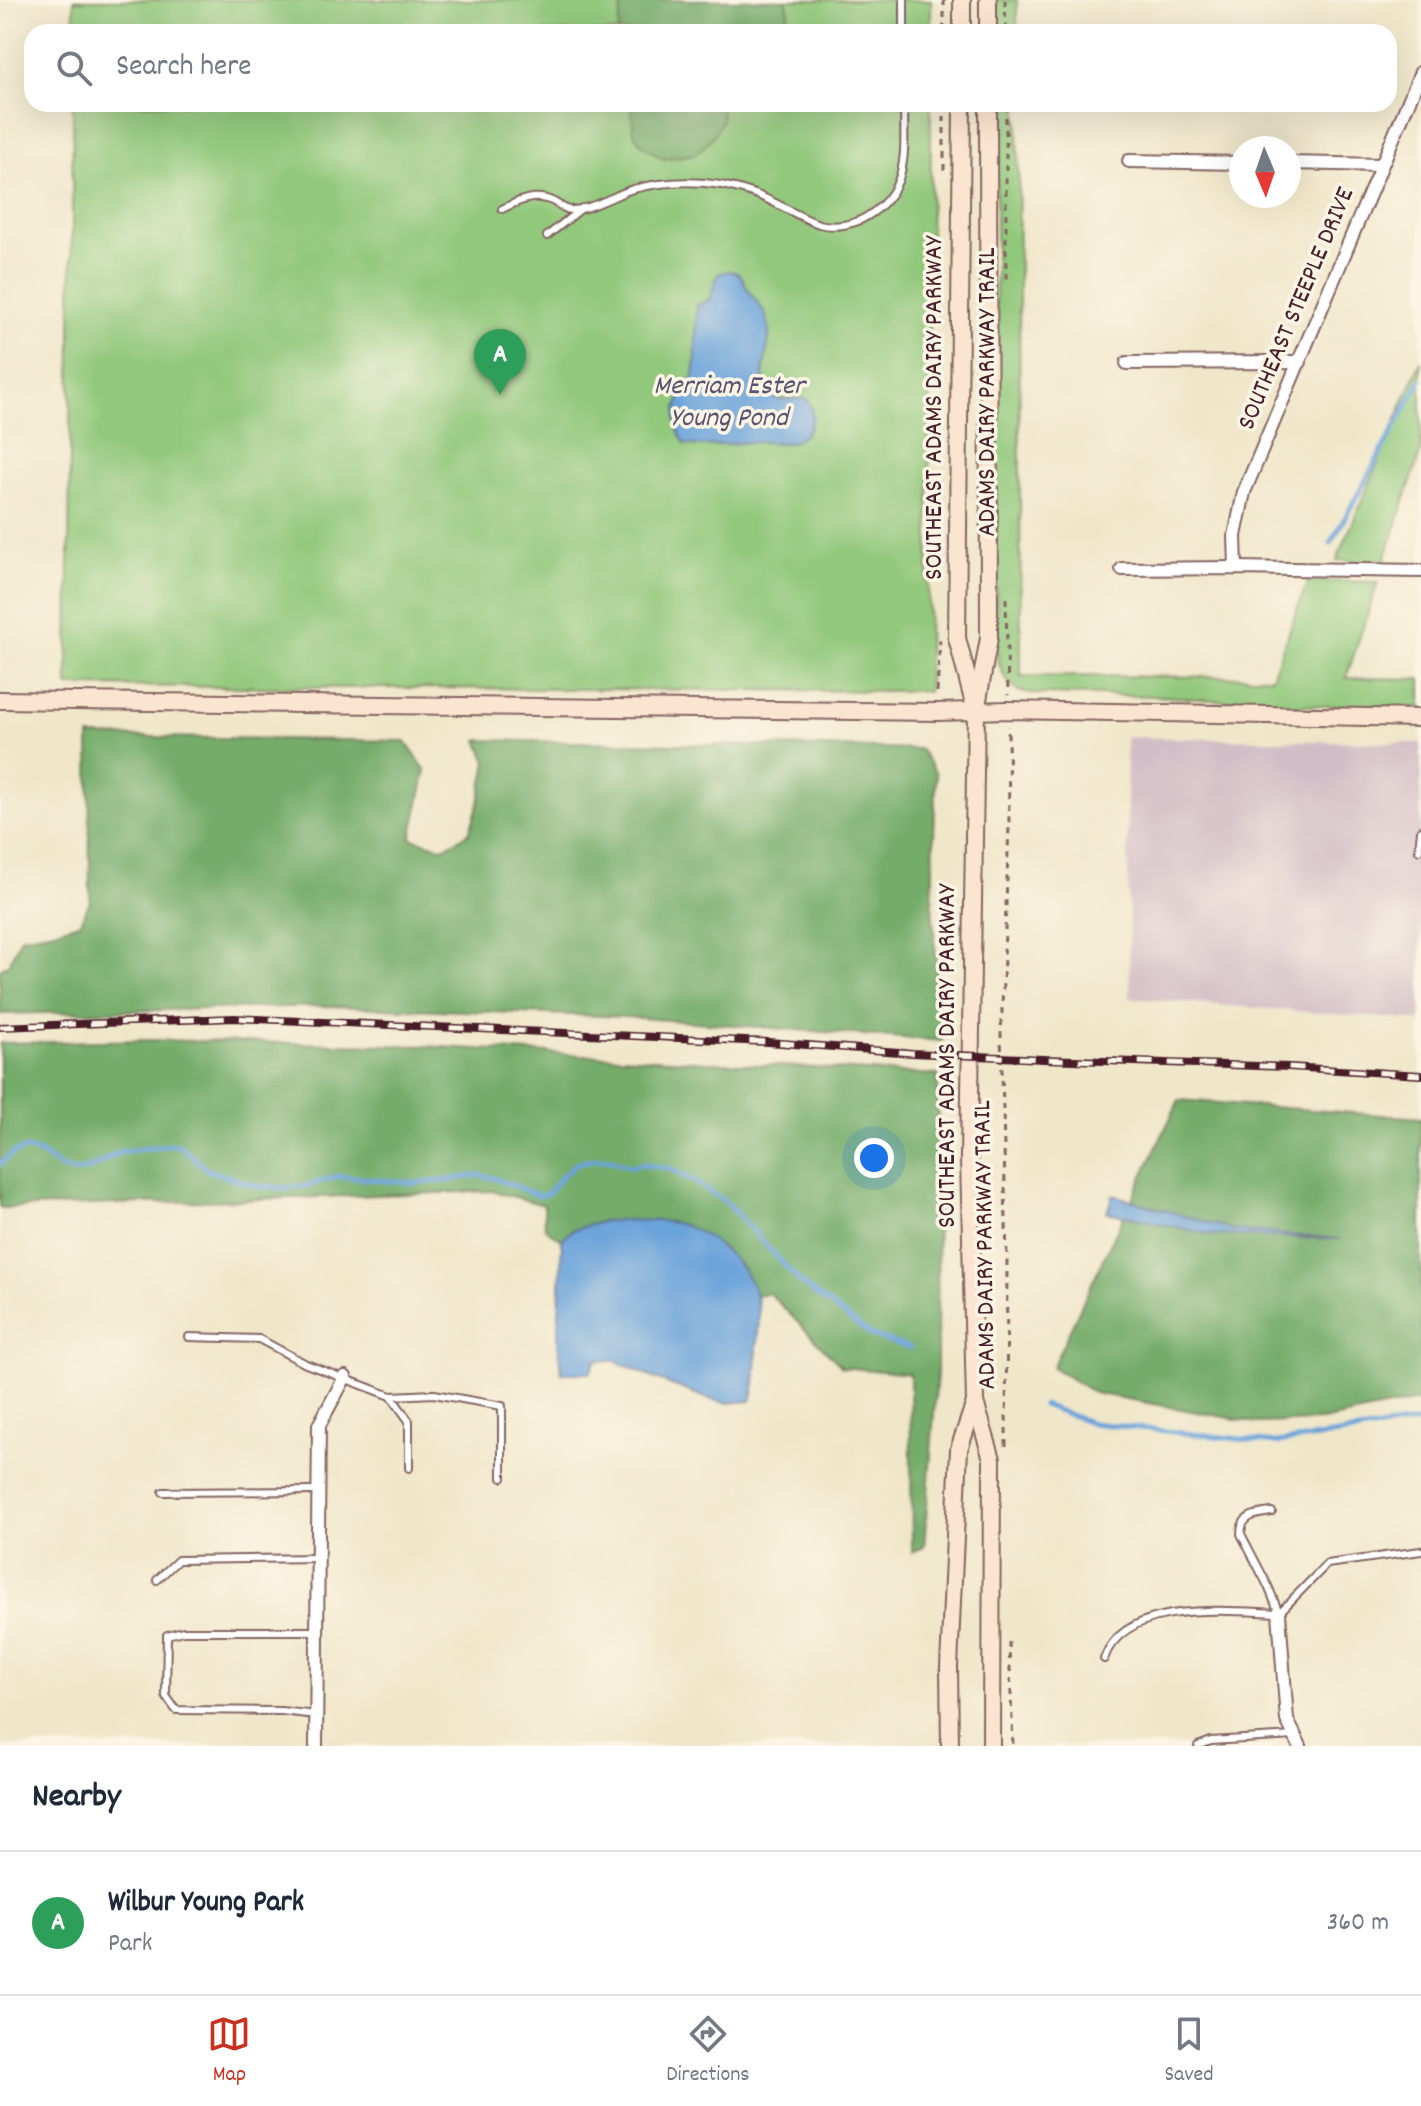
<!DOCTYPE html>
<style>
body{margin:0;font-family:Dekko,sans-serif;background:#f6f6f7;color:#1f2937}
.compass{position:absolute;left:1229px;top:136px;width:72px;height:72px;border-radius:50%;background:#fff;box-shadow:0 8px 32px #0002;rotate:178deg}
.you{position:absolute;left:874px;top:1158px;width:28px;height:28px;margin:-20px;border:6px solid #fff;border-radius:50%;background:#1a73e8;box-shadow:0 0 0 12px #1a73e833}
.badge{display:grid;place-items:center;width:52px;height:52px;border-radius:50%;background:#c8321e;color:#fff;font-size:26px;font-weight:700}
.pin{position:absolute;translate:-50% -66px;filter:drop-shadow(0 2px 4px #0008)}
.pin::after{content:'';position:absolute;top:42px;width:28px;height:24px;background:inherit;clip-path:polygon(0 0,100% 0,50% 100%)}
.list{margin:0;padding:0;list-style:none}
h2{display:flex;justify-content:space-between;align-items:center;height:104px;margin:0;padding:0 32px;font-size:34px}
h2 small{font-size:26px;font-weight:400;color:#747a83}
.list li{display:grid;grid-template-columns:52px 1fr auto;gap:24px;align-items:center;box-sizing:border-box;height:144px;padding:0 32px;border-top:2px solid #e0e1e3}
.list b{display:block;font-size:30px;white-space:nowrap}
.list p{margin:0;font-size:26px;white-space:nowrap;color:#747a83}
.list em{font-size:26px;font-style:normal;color:#747a83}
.icon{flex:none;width:44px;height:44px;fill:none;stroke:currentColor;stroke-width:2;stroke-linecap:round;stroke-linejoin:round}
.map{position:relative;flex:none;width:1421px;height:1746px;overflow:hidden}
.search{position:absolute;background:#fff;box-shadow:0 8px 32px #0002;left:24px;right:24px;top:24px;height:88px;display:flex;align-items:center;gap:20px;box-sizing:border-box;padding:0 28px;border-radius:24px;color:#747a83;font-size:30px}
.sheet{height:248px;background:#fff}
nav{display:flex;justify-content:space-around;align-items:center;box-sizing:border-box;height:112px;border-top:2px solid #e0e1e3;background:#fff;font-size:22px;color:#747a83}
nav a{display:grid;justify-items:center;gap:4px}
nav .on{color:#c8321e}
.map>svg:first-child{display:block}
</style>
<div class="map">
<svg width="1421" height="1746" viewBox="0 0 1421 1746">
<rect width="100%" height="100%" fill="#fcf5e5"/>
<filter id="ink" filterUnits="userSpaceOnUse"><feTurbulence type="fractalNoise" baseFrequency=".0125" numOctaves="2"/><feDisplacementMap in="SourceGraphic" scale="16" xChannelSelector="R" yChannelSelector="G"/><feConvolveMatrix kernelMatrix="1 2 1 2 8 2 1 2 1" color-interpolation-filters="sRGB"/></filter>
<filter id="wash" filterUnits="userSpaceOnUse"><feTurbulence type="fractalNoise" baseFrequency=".006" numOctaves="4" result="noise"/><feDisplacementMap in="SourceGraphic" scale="32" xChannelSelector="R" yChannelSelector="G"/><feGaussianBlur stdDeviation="1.8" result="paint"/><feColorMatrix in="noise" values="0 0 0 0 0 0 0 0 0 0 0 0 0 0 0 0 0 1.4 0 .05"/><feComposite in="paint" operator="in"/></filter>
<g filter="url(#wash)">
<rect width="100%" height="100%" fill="#f0e7ca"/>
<!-- industrial -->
<polygon fill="#d2bdc6" points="1126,737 1421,743 1421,1021 1130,998"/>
<!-- green -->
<g fill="#92c87b" stroke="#6e7453" stroke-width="2">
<rect x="74" y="0" width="857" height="32"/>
<rect x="996" y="0" width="21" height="32"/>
<polygon points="73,104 931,104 928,691 68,686"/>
<path d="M996,104h22l3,572 251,1 36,-96 70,1 -32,96 75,1v29l-140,-3 -123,-9 -123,-2c-4,-1 -9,0 -13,-2 -17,-5 -24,-28 -26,-43z"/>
<polygon points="1421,361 1421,451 1384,562 1337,560"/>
</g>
<!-- forest -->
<g fill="#75ac6b" stroke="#60664b" stroke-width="2">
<polygon points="622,0 786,0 789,12 781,32 618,32"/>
<path d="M632,104h90v16l-9,17 -17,17 -33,5c-29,-18 -31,-20 -31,-55z"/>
<polygon points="89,736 405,741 426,771 411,838 443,848 469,833 479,803 487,762 478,740 920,749 936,773 932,904 942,1041 627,1017 328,1006 0,1014 0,969 9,963 21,937 54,931 81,922 90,901"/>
<polygon points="154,1040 424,1046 938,1075 937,1373 924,1547 912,1552 910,1374 842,1367 769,1293 756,1295 742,1269 722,1248 672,1222 604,1221 572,1230 562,1240 545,1229 544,1205 493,1191 0,1208 0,1043"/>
<polygon points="1179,1100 1421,1118 1421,1400 1322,1421 1257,1423 1094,1393 1052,1367"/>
</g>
<!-- water -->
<g fill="#6aa3da" stroke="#5a6182" stroke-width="2">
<path d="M728,271c18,2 12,7 20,19 9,13 19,21 21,38 3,19 -15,52 1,67 11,9 25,1 37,4 10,14 5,36 -13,42 -11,4 -26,0 -38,1 -24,0 -47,7 -71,2 -8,-12 -12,-28 -6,-42 4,-11 13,-15 15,-27 4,-23 1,-47 3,-70l12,-5 9,-26z"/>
<polygon points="1113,1195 1234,1230 1340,1239 1213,1235 1107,1212"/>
<path d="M632,1220c12,1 25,0 37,2 34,4 78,41 87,74 5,15 2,34 1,50 -1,19 0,36 -6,55l-25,2 -17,-4 -58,-22 -35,-16 -20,-1 -6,13h-29l-3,-31 4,-102 10,-10 32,-9z"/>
</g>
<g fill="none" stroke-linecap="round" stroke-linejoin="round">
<!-- stream -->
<g stroke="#6aa3da" stroke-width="5">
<polyline points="1331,543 1421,380"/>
<polyline points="0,1164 13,1153 26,1149 40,1153 60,1167 75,1172 88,1169 120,1152 170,1145 181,1146 207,1170 256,1186 284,1188 305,1186 339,1176 412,1183 445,1181 478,1175 494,1178 540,1196 548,1193 561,1177 577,1163 597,1159 614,1161 632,1167 641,1164 668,1168 692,1180 727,1203 802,1284 872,1336 910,1348"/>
<polyline points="1043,1405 1092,1423 1276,1443 1421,1422"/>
</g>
</g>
</g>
<g filter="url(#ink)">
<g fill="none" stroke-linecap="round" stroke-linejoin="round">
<!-- lane casing -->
<g stroke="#846563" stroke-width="10">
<g id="lane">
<polyline points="904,0 904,32"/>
<path d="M502,209c18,-9 33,-16 52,-7 5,3 10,7 16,8 19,1 44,-15 63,-21 23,-6 49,-8 72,-6 24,2 49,9 70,20 14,7 29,16 44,21 15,4 34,1 47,-7 45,-27 38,-66 38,-113"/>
<polyline points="547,236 582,208"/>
<polyline points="1419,850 1421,830"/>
<polyline points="189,1337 259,1339 306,1364 391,1396 434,1394 502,1406 502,1478"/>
<polyline points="391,1396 409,1421 409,1468"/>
<polyline points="163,1492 318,1491"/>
<path d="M1272,1512c-16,2 -31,3 -31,22l27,52 11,27"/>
<polyline points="157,1580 178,1560 318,1558"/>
<path d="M1104,1659c20,-60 125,-48 175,-46l48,-49 94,-13"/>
<polyline points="316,1715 281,1711 176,1710 166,1696 167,1635 183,1631 316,1631"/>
<polyline points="1198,1746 1211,1741 1295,1736"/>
</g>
</g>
<!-- street casing -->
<g stroke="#846563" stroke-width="16">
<g id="street">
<polyline points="1129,161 1241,163"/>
<polyline points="1289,163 1381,165"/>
<polyline points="1127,363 1300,362"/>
<polyline points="1236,568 1235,536 1244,492 1421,72"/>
<polyline points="1122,569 1236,568 1421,571"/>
<polyline points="1279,1613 1287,1720 1300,1746"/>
<polyline points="316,1746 319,1425 345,1377"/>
</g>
</g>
<!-- secondary casing -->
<g stroke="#846563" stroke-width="20">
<g id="secondary">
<polyline points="988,0 988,32"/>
<polyline points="962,32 962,0"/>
<polyline points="962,104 957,638 974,704"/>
<polyline points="988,104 989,638 976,711 969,1158 975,1402 992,1459 991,1746"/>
<polyline points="0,700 937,712 1008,710 1421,718"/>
<polyline points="950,1746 949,1667 959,1449 975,1402"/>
</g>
</g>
<!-- path -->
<g stroke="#846563" stroke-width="3" stroke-dasharray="6 6" stroke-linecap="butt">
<polyline points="944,0 944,32"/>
<polyline points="1005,0 1006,32"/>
<polyline points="944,104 944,176"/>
<polyline points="1006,279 1006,104"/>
<polyline points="1006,598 1008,695"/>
<polyline points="937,692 940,640"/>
<polyline points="1006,1446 1007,1259 1001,1035 1009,826 1008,726"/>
<polyline points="1009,1642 1013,1746"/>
</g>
<!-- lane -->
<use href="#lane" stroke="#fff" stroke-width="6"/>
<!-- street -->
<use href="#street" stroke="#fff" stroke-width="12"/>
<!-- secondary -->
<use href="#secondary" stroke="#fce5d0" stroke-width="16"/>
<!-- rail casing -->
<g stroke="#4a1f2b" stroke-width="8">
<polyline id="rail" points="0,1027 234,1018 768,1042 912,1053 1043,1059 1289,1067 1421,1075"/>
</g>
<!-- rail -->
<use href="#rail" stroke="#fcf5e5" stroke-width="5" stroke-dasharray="15" stroke-linecap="butt"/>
</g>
</g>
<g text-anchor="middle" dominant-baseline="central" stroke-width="7" stroke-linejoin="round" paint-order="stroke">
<!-- street labels -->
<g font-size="26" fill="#4a1f2b" stroke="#fcf5e5">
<text transform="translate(1297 309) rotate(-67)">SOUTHEAST STEEPLE DRIVE</text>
<text transform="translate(988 392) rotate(-90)">ADAMS DAIRY PARKWAY TRAIL</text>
<text transform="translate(935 408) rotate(-90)">SOUTHEAST ADAMS DAIRY PARKWAY</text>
<text transform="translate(948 1056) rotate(-90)">SOUTHEAST ADAMS DAIRY PARKWAY</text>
<text transform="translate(986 1245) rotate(-91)">ADAMS DAIRY PARKWAY TRAIL</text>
</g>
<!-- water labels -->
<g font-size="28" font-style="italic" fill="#575471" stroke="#fcf5e5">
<text x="729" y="388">Merriam Ester<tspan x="729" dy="32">Young Pond</tspan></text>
</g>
</g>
</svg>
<svg class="compass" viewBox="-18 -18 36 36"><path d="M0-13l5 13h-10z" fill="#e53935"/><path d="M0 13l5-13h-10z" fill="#747a83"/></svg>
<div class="you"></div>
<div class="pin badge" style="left:500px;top:395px;background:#2e9e5b">A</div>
<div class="search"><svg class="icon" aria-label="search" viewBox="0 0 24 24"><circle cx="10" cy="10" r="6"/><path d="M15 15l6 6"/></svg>Search here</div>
</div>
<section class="sheet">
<h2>Nearby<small></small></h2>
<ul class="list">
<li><span class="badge" style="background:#2e9e5b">A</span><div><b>Wilbur Young Park</b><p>Park</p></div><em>360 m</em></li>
</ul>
</section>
<nav>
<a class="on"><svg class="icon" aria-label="map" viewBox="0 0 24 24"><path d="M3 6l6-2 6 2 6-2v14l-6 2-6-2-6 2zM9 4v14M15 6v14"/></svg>Map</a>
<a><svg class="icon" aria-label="directions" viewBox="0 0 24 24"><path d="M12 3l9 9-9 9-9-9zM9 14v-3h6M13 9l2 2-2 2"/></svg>Directions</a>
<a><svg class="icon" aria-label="saved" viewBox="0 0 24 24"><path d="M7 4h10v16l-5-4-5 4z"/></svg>Saved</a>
</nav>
